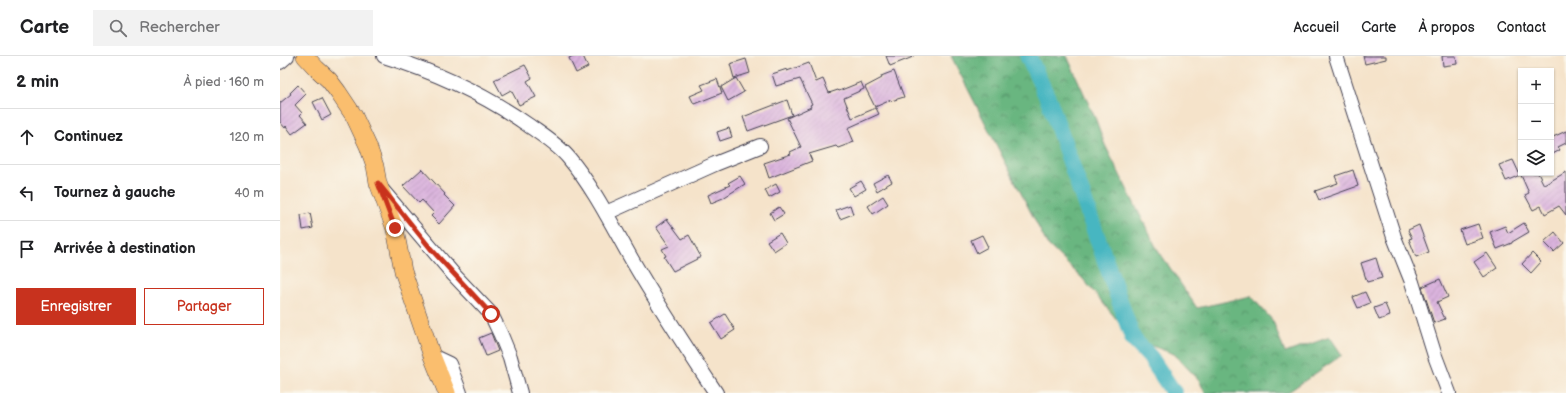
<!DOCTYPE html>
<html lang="fr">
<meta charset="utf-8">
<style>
body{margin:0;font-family:"Balsamiq Sans",sans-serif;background:#f2f2f2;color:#202124}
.controls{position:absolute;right:12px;top:12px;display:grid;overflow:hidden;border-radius:0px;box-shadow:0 1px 3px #0004}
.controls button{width:36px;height:36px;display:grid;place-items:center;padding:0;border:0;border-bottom:1px solid #e0e0e0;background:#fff;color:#202124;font:20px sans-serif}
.stop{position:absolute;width:12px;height:12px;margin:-9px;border:3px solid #c8321e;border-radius:50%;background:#fff}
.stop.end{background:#c8321e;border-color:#fff;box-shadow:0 1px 4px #0008}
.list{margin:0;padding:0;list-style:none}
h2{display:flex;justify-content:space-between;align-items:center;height:52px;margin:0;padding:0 16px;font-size:17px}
h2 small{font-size:13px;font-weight:400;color:#757577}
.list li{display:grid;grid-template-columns:26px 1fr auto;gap:12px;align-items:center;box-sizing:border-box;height:56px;padding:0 16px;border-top:1px solid #e0e0e0}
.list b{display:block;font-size:15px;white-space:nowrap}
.list em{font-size:13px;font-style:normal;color:#757577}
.actions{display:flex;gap:8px;padding:12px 16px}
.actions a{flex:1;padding:9px 0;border:1px solid #c8321e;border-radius:0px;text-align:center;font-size:14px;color:#c8321e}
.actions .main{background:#c8321e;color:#fff}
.icon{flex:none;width:22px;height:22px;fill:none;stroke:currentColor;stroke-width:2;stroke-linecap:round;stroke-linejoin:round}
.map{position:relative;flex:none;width:1286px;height:337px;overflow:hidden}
header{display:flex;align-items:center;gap:24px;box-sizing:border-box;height:56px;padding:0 20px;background:#fff;border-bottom:1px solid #e0e0e0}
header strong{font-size:19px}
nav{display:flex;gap:22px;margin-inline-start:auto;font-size:14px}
.search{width:280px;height:36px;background:#f2f2f2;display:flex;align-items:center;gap:10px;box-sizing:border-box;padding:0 14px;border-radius:0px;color:#757577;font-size:15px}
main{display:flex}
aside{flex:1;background:#fff}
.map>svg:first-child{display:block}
</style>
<header>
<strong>Carte</strong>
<div class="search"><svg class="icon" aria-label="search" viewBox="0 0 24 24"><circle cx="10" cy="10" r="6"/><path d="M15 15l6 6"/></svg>Rechercher</div>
<nav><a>Accueil</a><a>Carte</a><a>À propos</a><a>Contact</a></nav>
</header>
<main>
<aside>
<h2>2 min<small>À pied · 160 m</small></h2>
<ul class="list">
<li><svg class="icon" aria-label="ahead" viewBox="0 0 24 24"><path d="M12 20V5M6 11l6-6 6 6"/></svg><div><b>Continuez</b></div><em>120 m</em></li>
<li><svg class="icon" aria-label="left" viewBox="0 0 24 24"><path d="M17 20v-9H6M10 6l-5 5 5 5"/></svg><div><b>Tournez à gauche</b></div><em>40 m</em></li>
<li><svg class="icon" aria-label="arrive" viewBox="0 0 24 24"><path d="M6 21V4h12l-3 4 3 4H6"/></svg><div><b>Arrivée à destination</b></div></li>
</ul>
<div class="actions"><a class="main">Enregistrer</a><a>Partager</a></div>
</aside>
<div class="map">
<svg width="1286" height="337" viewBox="0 0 1286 337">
<defs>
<pattern id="forest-crowns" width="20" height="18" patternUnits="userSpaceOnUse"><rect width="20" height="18" fill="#69b680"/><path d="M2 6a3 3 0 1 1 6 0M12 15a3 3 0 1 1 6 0" fill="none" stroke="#56946a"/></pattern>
<pattern id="building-hatch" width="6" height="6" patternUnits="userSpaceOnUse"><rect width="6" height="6" fill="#dab3dd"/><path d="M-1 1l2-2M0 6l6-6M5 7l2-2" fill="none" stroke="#bb9abf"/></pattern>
</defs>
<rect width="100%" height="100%" fill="#fbf7ec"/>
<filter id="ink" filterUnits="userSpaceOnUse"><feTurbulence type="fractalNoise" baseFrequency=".025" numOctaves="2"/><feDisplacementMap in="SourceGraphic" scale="8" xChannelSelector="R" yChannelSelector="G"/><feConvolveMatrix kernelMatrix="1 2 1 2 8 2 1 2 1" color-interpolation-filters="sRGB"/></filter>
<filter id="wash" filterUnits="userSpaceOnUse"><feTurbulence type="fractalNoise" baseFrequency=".012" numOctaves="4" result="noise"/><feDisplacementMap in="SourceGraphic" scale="16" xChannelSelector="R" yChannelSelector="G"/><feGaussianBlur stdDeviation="0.9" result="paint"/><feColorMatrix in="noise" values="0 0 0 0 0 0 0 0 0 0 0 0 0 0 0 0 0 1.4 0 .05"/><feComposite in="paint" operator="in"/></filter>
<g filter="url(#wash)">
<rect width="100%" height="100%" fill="#f5e3ca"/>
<!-- forest -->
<polygon fill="url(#forest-crowns)" stroke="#466c5e" points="671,0 787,0 816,64 825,89 876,191 917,252 971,240 993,265 1005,297 1050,281 1062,299 1007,337 925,337 919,324 894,298 853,283 803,223 767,188"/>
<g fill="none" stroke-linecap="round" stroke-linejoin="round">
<!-- river -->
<polyline stroke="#47b6c1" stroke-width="17" points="748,0 769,45 853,283 870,301 894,337"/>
</g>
<g id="blocks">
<!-- building -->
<g fill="url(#building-hatch)">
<polygon points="293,0 303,0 308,11 296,17 289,2"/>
<polygon points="606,0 633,0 633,1 610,10"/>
<polygon points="1083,0 1106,0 1106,3 1085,8"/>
<polygon points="1162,0 1176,0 1177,8 1163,10"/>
<polygon points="466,3 470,17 454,22 450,8"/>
<polygon points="529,7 536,26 543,23 549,37 558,34 559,35 581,26 584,33 564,42 572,62 596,52 599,58 568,72 574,86 558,92 556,90 529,98 532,105 489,122 484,107 511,98 510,96 521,91 507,62 531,51 530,49 532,48 520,23 496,30 492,18 507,13 507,15"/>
<polygon points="245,9 252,22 247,25 256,41 239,49 231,34 222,39 214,24"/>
<polygon points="614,15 624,41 611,45 611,44 595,51 585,31 602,22 601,20"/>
<polygon points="456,22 464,36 448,45 441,31"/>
<polygon points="437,23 442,37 414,48 410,40 424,34 421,29"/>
<polygon points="18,29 26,38 15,49 22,57 20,59 27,67 12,78 6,70 5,72 0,66 0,47 11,38 10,37"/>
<polygon points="42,42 51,59 42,64 33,46"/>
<polygon points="507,44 512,59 468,75 463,61"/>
<polygon points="449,72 452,81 440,85 437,76"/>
<polygon points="1286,75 1286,87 1278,91 1280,94 1271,99 1271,76 1273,81"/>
<polygon points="1233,104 1240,119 1226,125 1219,109"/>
<polygon points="142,113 165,138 164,139 175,150 159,168 151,160 154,157 142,144 139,147 123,130"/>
<polygon points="1073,114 1078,130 1039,144 1035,135 1058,127 1055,120"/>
<polygon points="1286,116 1286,159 1279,150 1265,158 1261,150 1253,154 1245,139 1249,137 1240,117 1258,117 1264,129"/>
<polygon points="608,119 612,126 597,135 593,127"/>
<polygon points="460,120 465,128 443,142 431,147 428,139 450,129 448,127"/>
<polygon points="581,125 586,133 574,140 569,132"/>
<polygon points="496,128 500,136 489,142 485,134"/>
<polygon points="603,140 608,148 593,158 588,150"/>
<polygon points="570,149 573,158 560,163 556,154"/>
<polygon points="499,151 504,158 494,164 490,157"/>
<polygon points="30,157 33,172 23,174 21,159"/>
<polygon points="387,163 402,183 409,179 421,201 393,215 384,201 386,200 382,193 389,190 376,171"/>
<polygon points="1244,167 1249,176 1232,186 1232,187 1217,193 1210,176 1225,170 1228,177"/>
<polygon points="1198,168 1203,182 1185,188 1180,174"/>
<polygon points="1139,169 1149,196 1136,201 1129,183 1132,182 1128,174"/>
<polygon points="1275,176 1284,187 1274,196 1264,186"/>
<polygon points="500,177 506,187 494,195 487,185"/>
<polygon points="702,179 708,191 697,197 691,184"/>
<polygon points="1207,197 1217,212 1204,221 1194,206"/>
<polygon points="1252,197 1261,206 1251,217 1242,208"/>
<polygon points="1096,202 1102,222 1087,226 1081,207"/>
<polygon points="1160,223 1168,241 1157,246 1165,263 1154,267 1142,231"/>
<polygon points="1085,236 1090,247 1078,252 1073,241"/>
<polygon points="1105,248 1110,260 1099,264 1094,252"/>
<polygon points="445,258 455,274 441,283 431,267"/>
<polygon points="211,277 218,295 206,300 199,282"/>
</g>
</g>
</g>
<g filter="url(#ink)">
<use href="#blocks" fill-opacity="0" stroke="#423f50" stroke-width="1"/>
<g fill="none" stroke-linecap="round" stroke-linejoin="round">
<!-- minor casing -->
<g stroke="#423f50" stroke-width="16">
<g id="minor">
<path d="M104,0c52,16 100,38 144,69 14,10 29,19 40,32 26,31 44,68 64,103 26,45 55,89 84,133"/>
<polyline points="1056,0 1114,181 1132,226 1155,300 1169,337"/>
<polyline points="0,6 7,0"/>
<polyline points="102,134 174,219 211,258 221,279 230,301 240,337"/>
<polyline points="326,157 435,108 480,90"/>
<polyline points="152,300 169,308 180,337"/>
</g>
</g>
<!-- major casing -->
<g stroke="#423f50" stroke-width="18">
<polyline id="major" points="25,0 37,13 49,24 58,36 74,60 88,90 95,110 98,127 115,173 123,215 152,300 167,337"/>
</g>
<!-- minor -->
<use href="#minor" stroke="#fff" stroke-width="14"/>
<!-- major -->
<use href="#major" stroke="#fabe6e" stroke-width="17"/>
</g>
</g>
<g fill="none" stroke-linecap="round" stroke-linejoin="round" filter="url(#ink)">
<!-- route -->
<polyline stroke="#c8321e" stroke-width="5" points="115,172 98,127 151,193 211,258"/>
</g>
</svg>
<div class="controls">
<button>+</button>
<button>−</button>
<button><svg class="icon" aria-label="layers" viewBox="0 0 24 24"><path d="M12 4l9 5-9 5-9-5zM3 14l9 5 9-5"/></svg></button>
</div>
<div class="stop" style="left:211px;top:258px"></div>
<div class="stop end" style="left:115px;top:172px"></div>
</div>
</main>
